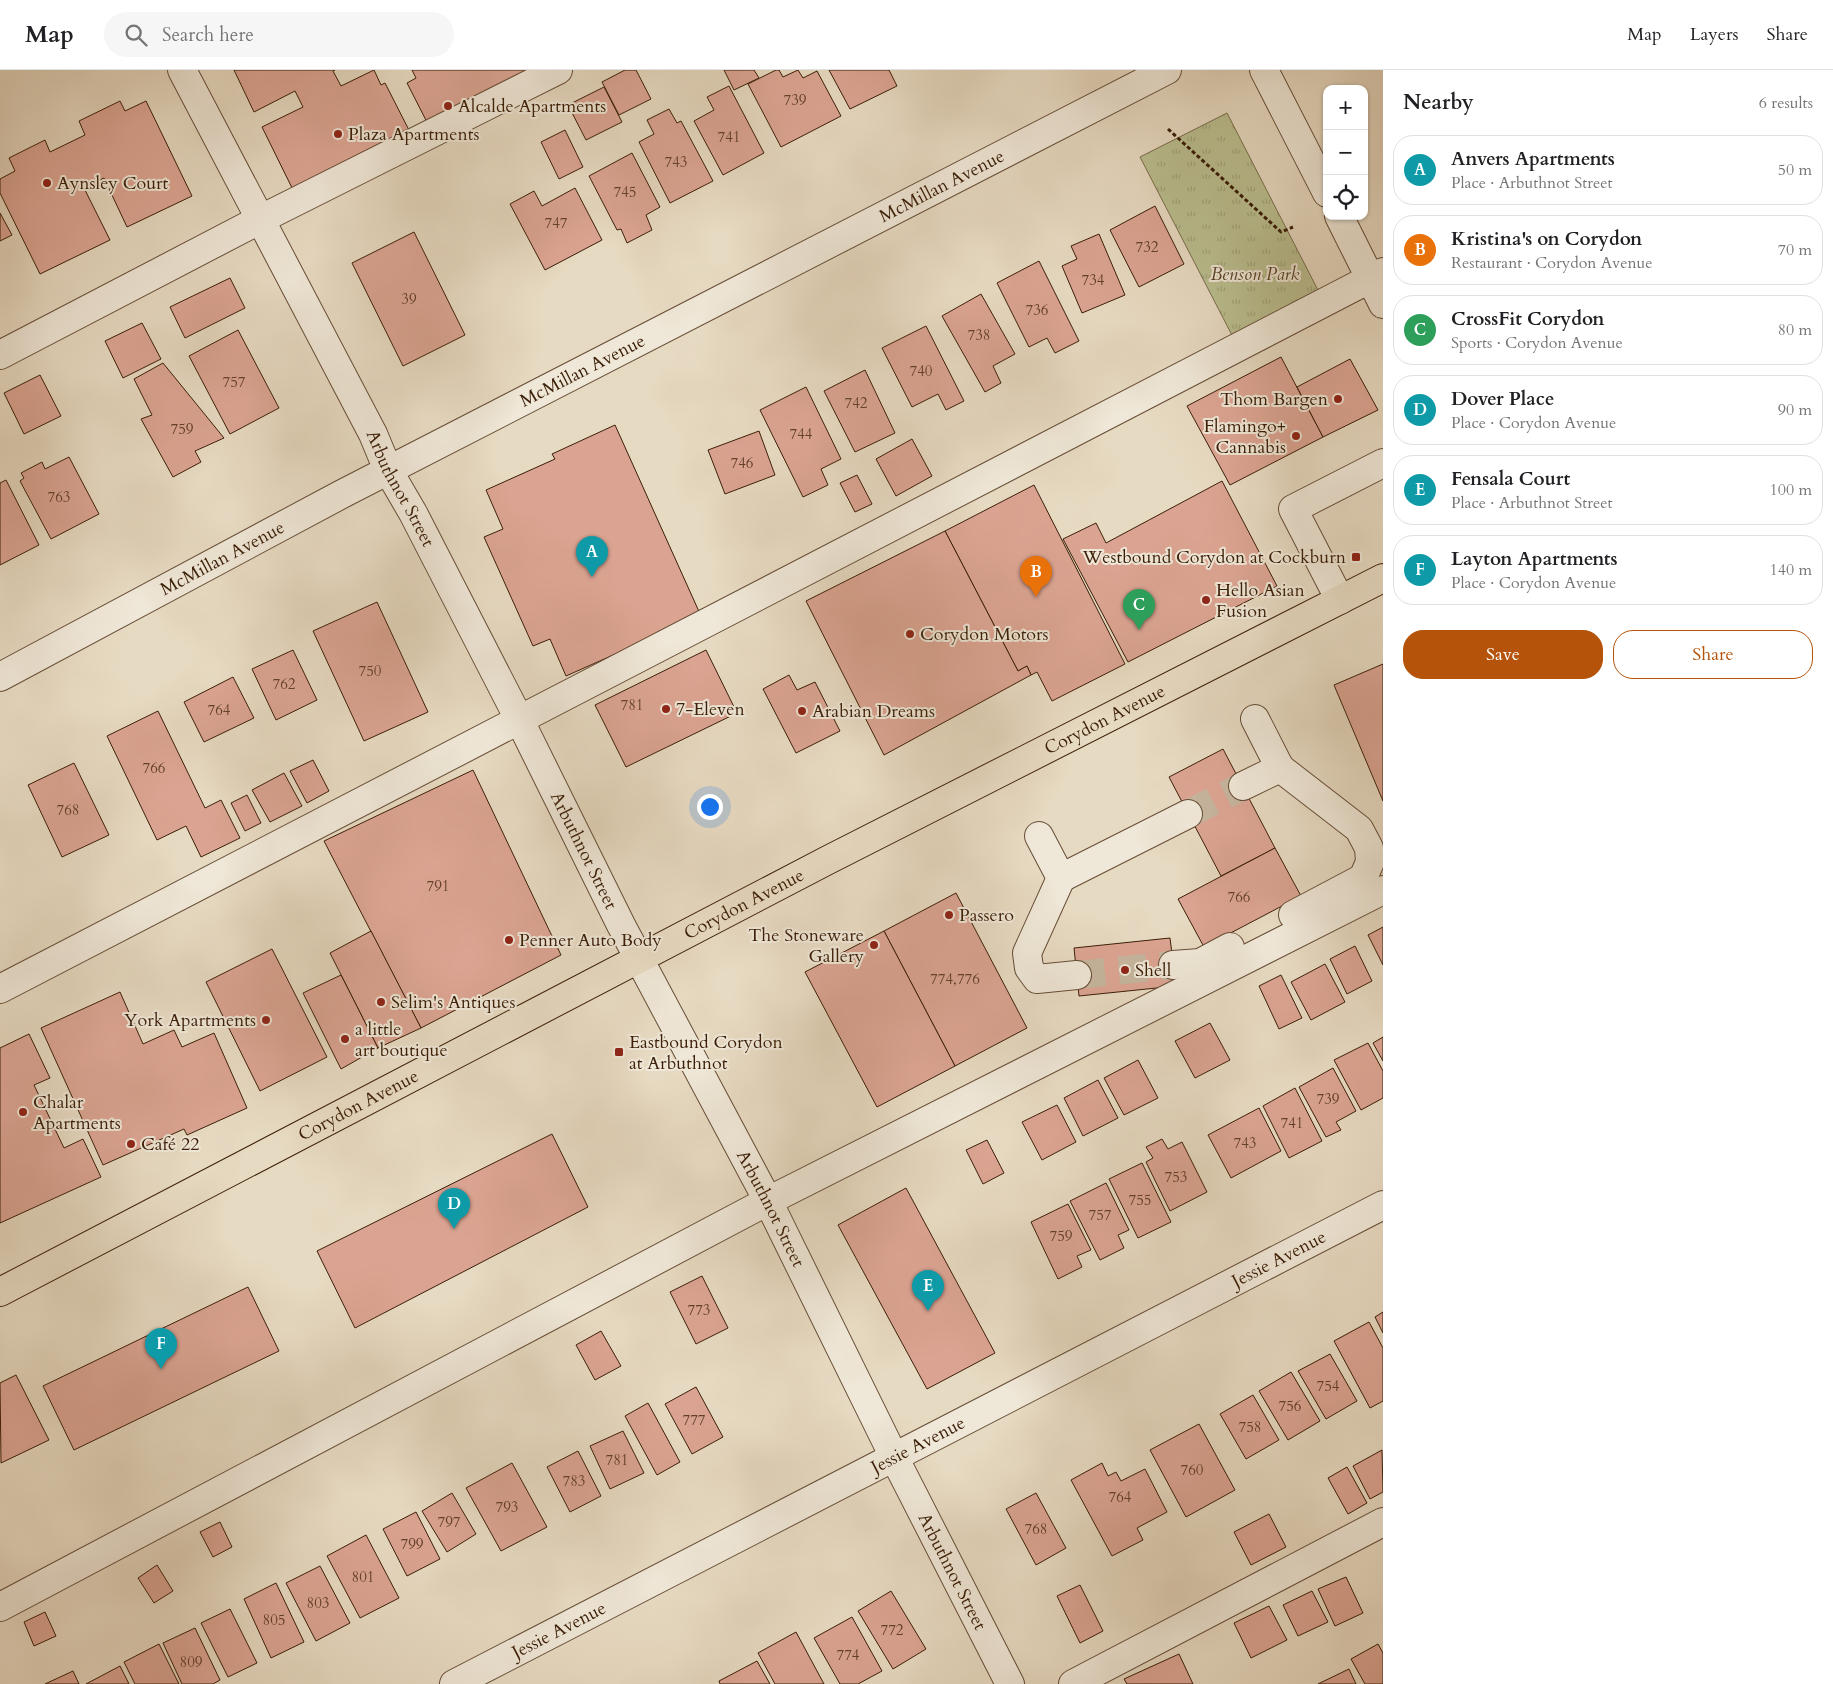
<!DOCTYPE html>
<meta charset="utf-8">
<style>
body{margin:0;font-family:Cardo,serif;background:#f6f6f6;color:#202124}
.controls{position:absolute;right:15px;top:15px;display:grid;overflow:hidden;border-radius:10px;box-shadow:0 1px 4px #0004}
.controls button{width:45px;height:45px;display:grid;place-items:center;padding:0;border:0;border-bottom:1px solid #e0e0e0;background:#fff;color:#202124;font:25px sans-serif}
.you{position:absolute;left:709px;top:736px;width:18px;height:18px;margin:-12px;border:4px solid #fff;border-radius:50%;background:#1a73e8;box-shadow:0 0 0 8px #1a73e833}
.badge{display:grid;place-items:center;width:32px;height:32px;border-radius:50%;background:#b45309;color:#fff;font-size:16px;font-weight:700}
.pin{position:absolute;translate:-50% -41px;filter:drop-shadow(0 1px 2px #0008)}
.pin::after{content:'';position:absolute;top:26px;width:18px;height:15px;background:inherit;clip-path:polygon(0 0,100% 0,50% 100%)}
.list{margin:0;padding:0;list-style:none}
h2{display:flex;justify-content:space-between;align-items:center;height:65px;margin:0;padding:0 20px;font-size:21px}
h2 small{font-size:16px;font-weight:400;color:#757577}
.list li{display:grid;grid-template-columns:32px 1fr auto;gap:15px;align-items:center;box-sizing:border-box;height:70px;margin:0 10px 10px;padding:0 10px;border:1px solid #e0e0e0;border-radius:20px}
.list b{display:block;font-size:19px;white-space:nowrap}
.list p{margin:0;font-size:16px;white-space:nowrap;color:#757577}
.list em{font-size:16px;font-style:normal;color:#757577}
.actions{display:flex;gap:10px;padding:15px 20px}
.actions a{flex:1;padding:11px 0;border:1px solid #b45309;border-radius:20px;text-align:center;font-size:18px;color:#b45309}
.actions .main{background:#b45309;color:#fff}
.icon{flex:none;width:28px;height:28px;fill:none;stroke:currentColor;stroke-width:2;stroke-linecap:round;stroke-linejoin:round}
.map{position:relative;flex:none;width:1383px;height:1614px;overflow:hidden}
header{display:flex;align-items:center;gap:30px;box-sizing:border-box;height:70px;padding:0 25px;background:#fff;border-bottom:1px solid #e0e0e0}
header strong{font-size:24px}
nav{display:flex;gap:28px;margin-inline-start:auto;font-size:18px}
.search{width:350px;height:45px;background:#f6f6f6;display:flex;align-items:center;gap:12px;box-sizing:border-box;padding:0 18px;border-radius:28px;color:#757577;font-size:19px}
main{display:flex}
aside{flex:1;background:#fff}
.map>svg:first-child{display:block}
</style>
<header>
<strong>Map</strong>
<div class="search"><svg class="icon" aria-label="search" viewBox="0 0 24 24"><circle cx="10" cy="10" r="6"/><path d="M15 15l6 6"/></svg>Search here</div>
<nav><a>Map</a><a>Layers</a><a>Share</a></nav>
</header>
<main>
<div class="map">
<svg width="1383" height="1614" viewBox="0 0 1383 1614">
<defs>
<pattern id="grass-tufts" width="24" height="20" patternUnits="userSpaceOnUse" patternTransform="scale(1.25)"><rect width="24" height="20" fill="#babe90"/><path d="M3 7l-1-3M5 7V3M7 7l1-3M15 17l-1-3M17 17v-4M19 17l1-3" fill="none" stroke="#a1a37b"/></pattern>
</defs>
<rect width="100%" height="100%" fill="#e7dac2"/>
<filter id="stains"><feTurbulence type="fractalNoise" baseFrequency=".004" numOctaves="4"/><feColorMatrix values="0 0 0 0 .2 0 0 0 0 .09 0 0 0 0 .02 0 0 0 .5 -.17"/></filter>
<radialGradient id="worn" r=".72"><stop offset=".6" stop-color="#630" stop-opacity="0"/><stop offset="1" stop-color="#630" stop-opacity=".3"/></radialGradient>
<!-- grass -->
<polygon fill="url(#grass-tufts)" stroke="#7a6e4c" points="1227,43 1321,226 1236,273 1140,87"/>
<!-- building -->
<g fill="#dba492" stroke="#3b1e07">
<polygon points="234,0 335,0 333,1 341,16 374,0 381,15 385,13 414,70 297,128 262,57 303,37 295,21 254,42"/>
<polygon points="412,0 525,0 530,9 431,60 407,13 416,8"/>
<polygon points="625,0 636,0 651,29 619,45 602,12"/>
<polygon points="724,0 754,0 759,8 734,20"/>
<polygon points="776,0 779,0 783,7 798,0 803,8 817,1 841,46 781,77 748,14"/>
<polygon points="829,0 889,0 897,16 850,39"/>
<polygon points="729,16 764,83 723,105 694,51 714,40 707,27"/>
<polygon points="604,17 622,52 586,70 568,35"/>
<polygon points="120,31 125,41 146,31 192,126 127,157 104,108 84,118 110,170 40,204 0,123 0,109 15,101 9,88 45,70 50,82 85,65 79,51"/>
<polygon points="669,39 677,53 681,51 713,111 670,133 639,72 654,64 647,50"/>
<polygon points="565,60 583,97 559,109 541,72"/>
<polygon points="632,83 660,137 646,145 652,160 627,173 621,159 617,160 589,106"/>
<polygon points="575,118 602,170 545,200 510,134 534,121 542,136"/>
<polygon points="1155,136 1184,194 1139,217 1110,160"/>
<polygon points="0,143 12,165 0,171"/>
<polygon points="414,162 465,265 403,296 352,193"/>
<polygon points="1099,164 1125,225 1082,243 1062,196 1077,189 1071,176"/>
<polygon points="1039,191 1079,271 1055,283 1047,268 1029,277 997,213"/>
<polygon points="230,208 245,238 185,268 170,237"/>
<polygon points="981,224 1015,284 993,296 1001,313 985,322 942,246"/>
<polygon points="142,253 161,289 123,308 105,271"/>
<polygon points="926,256 964,331 946,340 938,324 912,337 882,278"/>
<polygon points="238,260 279,338 230,364 189,286"/>
<polygon points="1281,287 1323,367 1230,415 1187,336"/>
<polygon points="1350,289 1378,340 1323,367 1297,317"/>
<polygon points="163,293 224,368 195,381 201,392 173,407 141,349 152,345 134,309"/>
<polygon points="865,300 895,363 855,382 824,321"/>
<polygon points="40,305 61,346 24,364 4,323"/>
<polygon points="806,317 841,389 821,399 828,415 803,427 760,340"/>
<polygon points="615,355 701,546 566,606 550,569 533,576 484,467 503,459 486,420 555,389 552,384"/>
<polygon points="759,361 775,405 725,424 708,380"/>
<polygon points="912,369 932,406 896,426 876,389"/>
<polygon points="69,387 99,444 51,469 20,411 24,408 21,403 42,392 45,399"/>
<polygon points="857,405 872,434 855,442 840,413"/>
<polygon points="6,410 39,475 0,495 0,413"/>
<polygon points="1222,411 1277,516 1128,592 1063,469 1096,453 1106,473"/>
<polygon points="1034,415 1125,594 1052,631 1037,602 1031,605 1027,596 1018,601 945,461"/>
<polygon points="945,461 1018,601 1027,596 1031,605 884,685 806,531"/>
<polygon points="377,532 428,642 364,671 313,561"/>
<polygon points="293,580 317,630 276,650 252,599"/>
<polygon points="706,580 737,643 626,697 595,635"/>
<polygon points="1383,594 1383,731 1334,615"/>
<polygon points="789,605 797,620 815,612 840,661 796,683 763,619"/>
<polygon points="233,607 254,648 204,672 184,632"/>
<polygon points="158,641 205,738 221,730 240,768 201,787 186,756 157,770 107,666"/>
<polygon points="1223,679 1275,778 1221,806 1169,707"/>
<polygon points="313,690 329,721 307,733 290,701"/>
<polygon points="74,693 109,765 62,787 28,715"/>
<polygon points="473,700 561,885 421,958 324,771"/>
<polygon points="284,703 302,736 270,752 252,720"/>
<polygon points="247,725 261,753 245,761 231,733"/>
<polygon points="1275,778 1301,826 1204,877 1178,829"/>
<polygon points="956,823 1027,958 955,996 884,861"/>
<polygon points="1383,857 1383,895 1368,865"/>
<polygon points="371,861 421,958 378,978 330,883"/>
<polygon points="884,861 955,996 877,1037 805,902"/>
<polygon points="1170,868 1176,916 1079,926 1074,878"/>
<polygon points="1355,876 1372,911 1347,924 1330,889"/>
<polygon points="272,879 327,987 260,1021 206,912"/>
<polygon points="1325,894 1345,932 1311,950 1291,912"/>
<polygon points="341,905 378,978 341,999 303,923"/>
<polygon points="1281,905 1302,948 1279,959 1259,916"/>
<polygon points="120,922 143,974 174,960 182,977 214,963 247,1038 187,1065 184,1059 103,1095 41,958"/>
<polygon points="1210,953 1230,990 1195,1008 1175,971"/>
<polygon points="29,964 50,1008 34,1015 64,1078 83,1069 101,1107 0,1153 0,978"/>
<polygon points="1383,967 1383,991 1373,973"/>
<polygon points="1368,973 1383,1001 1383,1028 1361,1040 1334,990"/>
<polygon points="1138,990 1158,1028 1124,1045 1104,1008"/>
<polygon points="1333,998 1356,1041 1336,1052 1341,1060 1326,1067 1299,1017"/>
<polygon points="1098,1010 1118,1048 1083,1066 1064,1028"/>
<polygon points="1295,1018 1322,1071 1289,1088 1263,1036"/>
<polygon points="1057,1035 1076,1072 1042,1090 1022,1052"/>
<polygon points="1259,1038 1281,1081 1231,1108 1208,1065"/>
<polygon points="552,1064 588,1137 355,1258 317,1181"/>
<polygon points="1162,1069 1168,1079 1182,1072 1207,1122 1170,1141 1146,1092 1153,1088 1146,1077"/>
<polygon points="987,1070 1004,1103 983,1114 966,1080"/>
<polygon points="1142,1093 1171,1152 1138,1168 1109,1109"/>
<polygon points="1106,1113 1129,1160 1118,1165 1124,1178 1100,1190 1070,1131"/>
<polygon points="906,1118 995,1283 927,1319 838,1155"/>
<polygon points="1068,1134 1091,1180 1077,1186 1082,1197 1058,1209 1031,1152"/>
<polygon points="702,1206 728,1258 696,1274 670,1222"/>
<polygon points="248,1217 279,1281 74,1380 43,1316"/>
<polygon points="1383,1242 1383,1263 1375,1247"/>
<polygon points="1369,1252 1383,1278 1383,1331 1370,1338 1334,1271"/>
<polygon points="601,1261 621,1296 595,1310 576,1275"/>
<polygon points="1330,1284 1357,1331 1326,1349 1298,1301"/>
<polygon points="1291,1302 1320,1351 1288,1370 1259,1321"/>
<polygon points="16,1305 49,1370 1,1393 0,1313"/>
<polygon points="696,1317 723,1367 692,1384 665,1334"/>
<polygon points="1253,1325 1279,1370 1246,1389 1220,1344"/>
<polygon points="648,1333 680,1392 657,1405 625,1346"/>
<polygon points="1199,1354 1235,1420 1186,1447 1150,1380"/>
<polygon points="623,1361 644,1403 610,1419 590,1376"/>
<polygon points="1382,1380 1383,1422 1370,1429 1353,1396"/>
<polygon points="578,1381 601,1426 570,1442 547,1397"/>
<polygon points="512,1393 547,1457 501,1481 466,1418"/>
<polygon points="1102,1393 1108,1406 1116,1402 1121,1411 1145,1399 1167,1442 1137,1458 1143,1470 1112,1486 1071,1410"/>
<polygon points="1347,1397 1367,1433 1348,1444 1328,1408"/>
<polygon points="452,1423 476,1464 447,1482 422,1441"/>
<polygon points="1036,1423 1066,1478 1036,1495 1006,1439"/>
<polygon points="416,1442 440,1489 407,1506 383,1459"/>
<polygon points="1269,1444 1286,1477 1251,1495 1234,1462"/>
<polygon points="220,1452 232,1477 213,1487 200,1462"/>
<polygon points="366,1465 399,1528 360,1548 327,1486"/>
<polygon points="157,1495 173,1521 154,1533 138,1508"/>
<polygon points="320,1496 350,1553 316,1571 286,1513"/>
<polygon points="1346,1507 1363,1543 1335,1556 1318,1519"/>
<polygon points="276,1513 304,1572 271,1588 244,1529"/>
<polygon points="1080,1515 1103,1561 1080,1573 1057,1526"/>
<polygon points="891,1521 926,1579 893,1599 858,1541"/>
<polygon points="1312,1521 1328,1552 1298,1566 1283,1535"/>
<polygon points="1269,1536 1287,1570 1251,1588 1234,1553"/>
<polygon points="230,1539 257,1593 228,1607 201,1553"/>
<polygon points="45,1542 56,1566 34,1576 24,1552"/>
<polygon points="852,1547 882,1601 858,1614 840,1614 814,1568"/>
<polygon points="195,1558 220,1610 213,1614 182,1614 163,1573"/>
<polygon points="796,1562 824,1614 775,1614 758,1583"/>
<polygon points="159,1574 179,1614 135,1614 124,1592"/>
<polygon points="1378,1574 1383,1583 1383,1614 1365,1614 1351,1589"/>
<polygon points="1179,1584 1193,1614 1127,1614 1124,1609"/>
<polygon points="757,1591 770,1614 720,1614 719,1611"/>
<polygon points="120,1596 129,1614 86,1614"/>
<polygon points="1349,1599 1356,1614 1318,1614"/>
<polygon points="73,1601 79,1614 45,1614"/>
</g>
<g fill="none" stroke-linecap="round" stroke-linejoin="round">
<!-- minor-tunnel -->
<g stroke="#c5b49d" stroke-width="28" stroke-dasharray="28 14" stroke-linecap="butt">
<polyline points="1188,744 1243,716"/>
<polyline points="1077,905 1173,895"/>
</g>
<!-- minor casing -->
<g stroke="#664d36" stroke-width="30">
<g id="minor">
<path id="s1" d="M182,0l191,364 15,36 25,43 107,208 101,204 147,276 126,256 116,227"/>
<polyline points="1264,0 1327,123"/>
<polyline points="1339,146 1383,234"/>
<polyline points="0,285 261,149 558,0"/>
<polyline points="1340,530 1293,439 1383,393"/>
<path id="s2" d="M0,607l342,-183 825,-424"/>
<polyline points="1280,698 1359,759 1369,778 1370,792 1363,808 1293,845"/>
<polyline points="1243,716 1280,698 1255,649"/>
<polyline points="1039,766 1061,808 1188,744"/>
<polyline points="1061,808 1027,883 1029,898 1037,909 1077,905"/>
<polyline points="1173,895 1200,893 1230,877"/>
<polyline points="0,919 1383,202"/>
<polyline points="0,1537 768,1131 1383,820"/>
<path id="s3" d="M454,1614l929,-479"/>
<polyline points="1073,1614 1383,1452"/>
</g>
</g>
<!-- major casing -->
<g stroke="#3b1e07" stroke-width="30">
<g id="major">
<path id="s4" d="M0,1222l828,-432 555,-282"/>
</g>
</g>
<!-- path -->
<polyline stroke="#3b1e07" stroke-width="3" stroke-dasharray="4 2.5" stroke-linecap="butt" points="1168,59 1281,162 1293,157"/>
<!-- minor -->
<use href="#minor" stroke="#efe7d7" stroke-width="28"/>
<!-- major -->
<use href="#major" stroke="#e7dac2" stroke-width="28"/>
</g>
<!-- markers -->
<g fill="#8f2418" stroke="#efe7d7" stroke-width="2">
<circle cx="448" cy="36" r="5"/>
<circle cx="338" cy="64" r="5"/>
<circle cx="47" cy="113" r="5"/>
<circle cx="1338" cy="329" r="5"/>
<circle cx="1296" cy="366" r="5"/>
<rect x="1351" y="482" width="10" height="10" rx="2.5"/>
<circle cx="1206" cy="530" r="5"/>
<circle cx="910" cy="564" r="5"/>
<circle cx="666" cy="639" r="5"/>
<circle cx="802" cy="641" r="5"/>
<circle cx="949" cy="845" r="5"/>
<circle cx="509" cy="870" r="5"/>
<circle cx="874" cy="875" r="5"/>
<circle cx="1125" cy="900" r="5"/>
<circle cx="381" cy="932" r="5"/>
<circle cx="266" cy="950" r="5"/>
<circle cx="345" cy="969" r="5"/>
<rect x="614" y="977" width="10" height="10" rx="2.5"/>
<circle cx="23" cy="1042" r="5"/>
<circle cx="131" cy="1074" r="5"/>
</g>
<g text-anchor="middle" dominant-baseline="central" stroke-width="4" stroke-linejoin="round" paint-order="stroke">
<!-- number labels -->
<g font-size="15" fill="#63402a">
<text x="795" y="30">739</text>
<text x="729" y="67">741</text>
<text x="676" y="92">743</text>
<text x="625" y="122">745</text>
<text x="556" y="153">747</text>
<text x="1147" y="177">732</text>
<text x="1093" y="210">734</text>
<text x="409" y="229">39</text>
<text x="1037" y="240">736</text>
<text x="979" y="265">738</text>
<text x="921" y="301">740</text>
<text x="234" y="312">757</text>
<text x="856" y="333">742</text>
<text x="182" y="359">759</text>
<text x="801" y="364">744</text>
<text x="742" y="393">746</text>
<text x="59" y="427">763</text>
<text x="370" y="601">750</text>
<text x="284" y="614">762</text>
<text x="632" y="635">781</text>
<text x="219" y="640">764</text>
<text x="154" y="698">766</text>
<text x="68" y="740">768</text>
<text x="438" y="816">791</text>
<text x="1239" y="827">766</text>
<text x="955" y="909">774,776</text>
<text x="1328" y="1029">739</text>
<text x="1292" y="1053">741</text>
<text x="1245" y="1073">743</text>
<text x="1176" y="1107">753</text>
<text x="1140" y="1130">755</text>
<text x="1100" y="1145">757</text>
<text x="1061" y="1166">759</text>
<text x="699" y="1240">773</text>
<text x="1328" y="1316">754</text>
<text x="1290" y="1336">756</text>
<text x="694" y="1350">777</text>
<text x="1250" y="1357">758</text>
<text x="617" y="1390">781</text>
<text x="1192" y="1400">760</text>
<text x="574" y="1411">783</text>
<text x="1120" y="1427">764</text>
<text x="507" y="1437">793</text>
<text x="449" y="1452">797</text>
<text x="1036" y="1459">768</text>
<text x="412" y="1474">799</text>
<text x="363" y="1507">801</text>
<text x="318" y="1533">803</text>
<text x="274" y="1550">805</text>
<text x="892" y="1560">772</text>
<text x="848" y="1585">774</text>
<text x="191" y="1592">809</text>
</g>
<!-- poi labels -->
<g font-size="18" fill="#3b1e07" stroke="#efe7d7" text-anchor="start">
<text x="458" y="36">Alcalde Apartments</text>
<text x="348" y="64">Plaza Apartments</text>
<text x="57" y="113">Aynsley Court</text>
<text x="1328" y="329" text-anchor="end">Thom Bargen</text>
<text x="1286" y="356" text-anchor="end">Flamingo+<tspan x="1286" dy="21">Cannabis</tspan></text>
<text x="1346" y="487" text-anchor="end">Westbound Corydon at Cockburn</text>
<text x="1216" y="520">Hello Asian<tspan x="1216" dy="21">Fusion</tspan></text>
<text x="920" y="564">Corydon Motors</text>
<text x="676" y="639">7-Eleven</text>
<text x="812" y="641">Arabian Dreams</text>
<text x="959" y="845">Passero</text>
<text x="864" y="865" text-anchor="end">The Stoneware<tspan x="864" dy="21">Gallery</tspan></text>
<text x="519" y="870">Penner Auto Body</text>
<text x="1135" y="900">Shell</text>
<text x="391" y="932">Selim's Antiques</text>
<text x="256" y="950" text-anchor="end">York Apartments</text>
<text x="355" y="959">a little<tspan x="355" dy="21">art boutique</tspan></text>
<text x="629" y="972">Eastbound Corydon<tspan x="629" dy="21">at Arbuthnot</tspan></text>
<text x="33" y="1032">Chalar<tspan x="33" dy="21">Apartments</tspan></text>
<text x="141" y="1074">Café 22</text>
</g>
<!-- street labels -->
<g font-size="18" fill="#3b1e07" stroke="#efe7d7">
<text stroke="none"><textPath href="#s2" startOffset="1062">McMillan Avenue</textPath></text>
<text stroke="none"><textPath href="#s2" startOffset="658">McMillan Avenue</textPath></text>
<text stroke="none"><textPath href="#s1" startOffset="472">Arbuthnot Street</textPath></text>
<text stroke="none"><textPath href="#s2" startOffset="252">McMillan Avenue</textPath></text>
<text stroke="none"><textPath href="#s4" startOffset="1244">Corydon Avenue</textPath></text>
<text stroke="none"><textPath href="#s1" startOffset="878">Arbuthnot Street</textPath></text>
<text stroke="none"><textPath href="#s4" startOffset="839">Corydon Avenue</textPath></text>
<text stroke="none"><textPath href="#s4" startOffset="404">Corydon Avenue</textPath></text>
<text stroke="none"><textPath href="#s1" startOffset="1282">Arbuthnot Street</textPath></text>
<text stroke="none"><textPath href="#s3" startOffset="928">Jessie Avenue</textPath></text>
<text stroke="none"><textPath href="#s3" startOffset="522">Jessie Avenue</textPath></text>
<text stroke="none"><textPath href="#s1" startOffset="1688">Arbuthnot Street</textPath></text>
<text stroke="none"><textPath href="#s3" startOffset="118">Jessie Avenue</textPath></text>
</g>
<!-- park labels -->
<g font-size="18" font-style="italic" fill="#5b4629" stroke="#efe7d7">
<text x="1255" y="204">Benson Park</text>
</g>
</g>
<rect width="100%" height="100%" filter="url(#stains)"/>
<rect width="100%" height="100%" fill="url(#worn)"/>
</svg>
<div class="controls">
<button>+</button>
<button>−</button>
<button><svg class="icon" aria-label="locate" viewBox="0 0 24 24"><circle cx="12" cy="12" r="6"/><path d="M12 2v4M12 18v4M2 12h4M18 12h4"/></svg></button>
</div>
<div class="you"></div>
<div class="pin badge" style="left:592px;top:507px;background:#0f9aa8">A</div>
<div class="pin badge" style="left:1036px;top:527px;background:#e8710a">B</div>
<div class="pin badge" style="left:1139px;top:560px;background:#2e9e5b">C</div>
<div class="pin badge" style="left:454px;top:1159px;background:#0f9aa8">D</div>
<div class="pin badge" style="left:928px;top:1241px;background:#0f9aa8">E</div>
<div class="pin badge" style="left:161px;top:1299px;background:#0f9aa8">F</div>
</div>
<aside>
<h2>Nearby<small>6 results</small></h2>
<ul class="list">
<li><span class="badge" style="background:#0f9aa8">A</span><div><b>Anvers Apartments</b><p>Place · Arbuthnot Street</p></div><em>50 m</em></li>
<li><span class="badge" style="background:#e8710a">B</span><div><b>Kristina's on Corydon</b><p>Restaurant · Corydon Avenue</p></div><em>70 m</em></li>
<li><span class="badge" style="background:#2e9e5b">C</span><div><b>CrossFit Corydon</b><p>Sports · Corydon Avenue</p></div><em>80 m</em></li>
<li><span class="badge" style="background:#0f9aa8">D</span><div><b>Dover Place</b><p>Place · Corydon Avenue</p></div><em>90 m</em></li>
<li><span class="badge" style="background:#0f9aa8">E</span><div><b>Fensala Court</b><p>Place · Arbuthnot Street</p></div><em>100 m</em></li>
<li><span class="badge" style="background:#0f9aa8">F</span><div><b>Layton Apartments</b><p>Place · Corydon Avenue</p></div><em>140 m</em></li>
</ul>
<div class="actions"><a class="main">Save</a><a>Share</a></div>
</aside>
</main>
